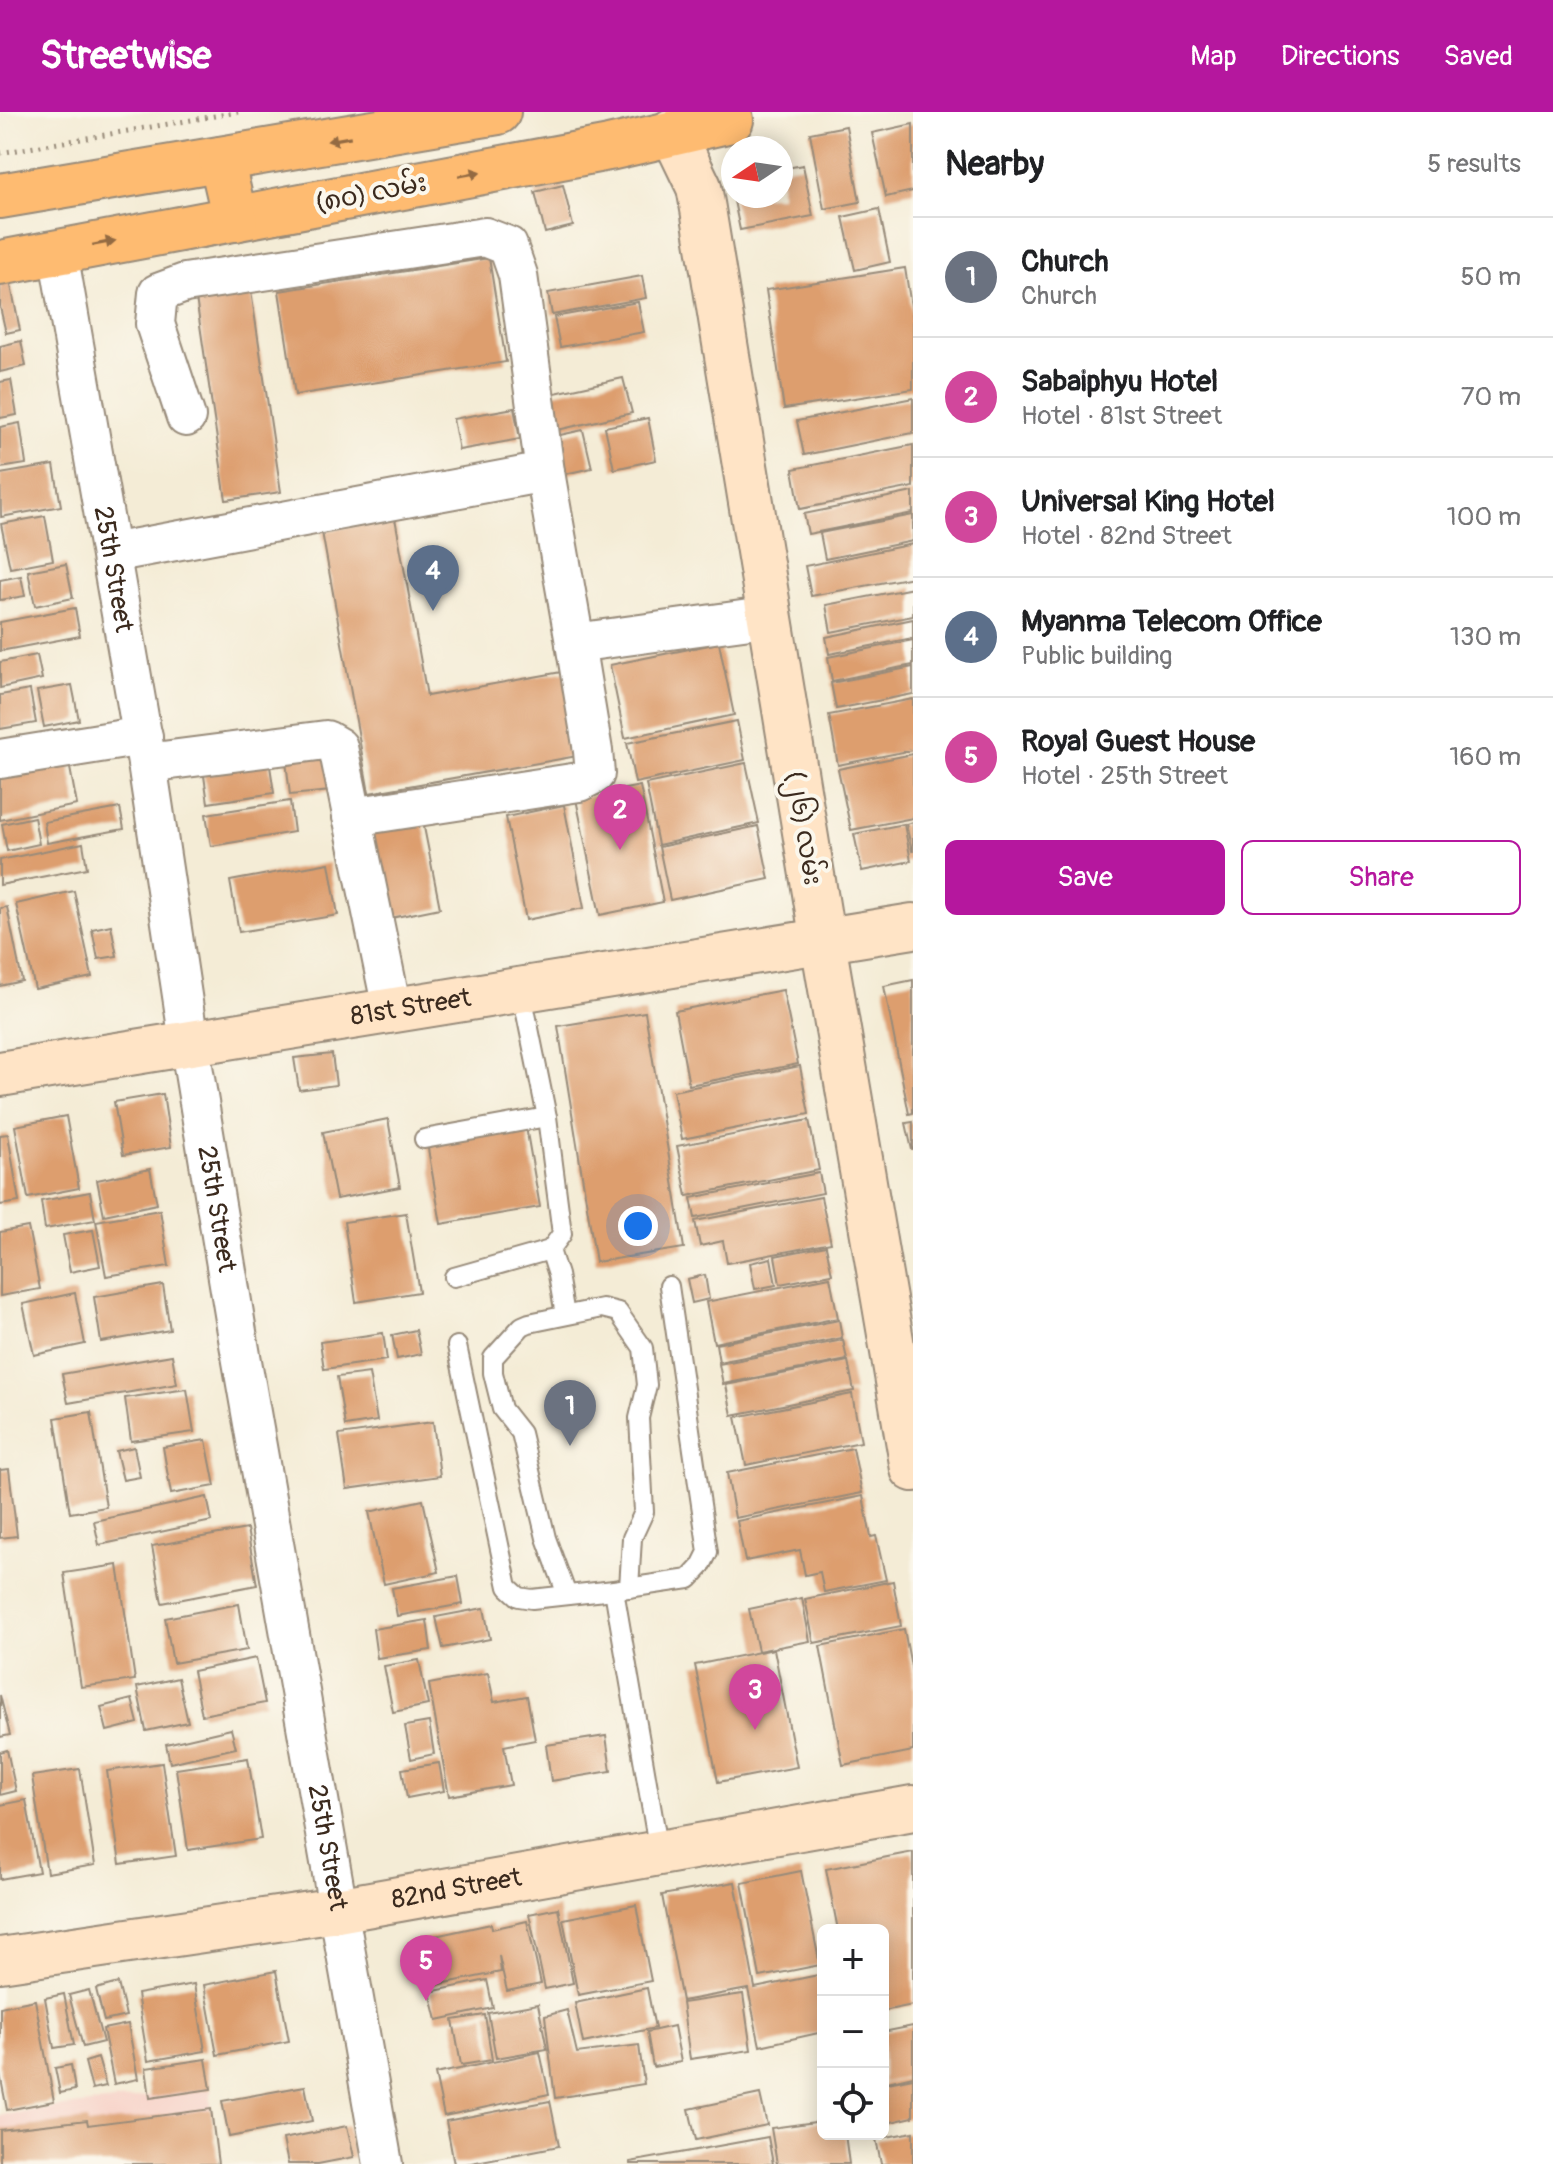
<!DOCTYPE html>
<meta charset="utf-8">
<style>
body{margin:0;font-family:Pangolin,"Noto Sans Myanmar",sans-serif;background:#f6f6f6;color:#202124}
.controls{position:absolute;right:24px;bottom:24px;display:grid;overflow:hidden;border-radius:12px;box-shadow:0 4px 20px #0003}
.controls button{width:72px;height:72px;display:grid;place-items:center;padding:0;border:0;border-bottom:2px solid #e0e0e0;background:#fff;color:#202124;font:40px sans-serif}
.compass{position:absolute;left:721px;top:24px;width:72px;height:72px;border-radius:50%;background:#fff;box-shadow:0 4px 20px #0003;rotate:257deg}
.you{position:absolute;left:638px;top:1114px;width:28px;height:28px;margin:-20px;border:6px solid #fff;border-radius:50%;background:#1a73e8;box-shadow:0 0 0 12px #1a73e833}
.badge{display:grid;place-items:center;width:52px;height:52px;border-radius:50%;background:#b5179e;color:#fff;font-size:26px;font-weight:700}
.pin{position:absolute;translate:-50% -66px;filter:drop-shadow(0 2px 4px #0008)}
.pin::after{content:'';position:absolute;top:42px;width:28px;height:24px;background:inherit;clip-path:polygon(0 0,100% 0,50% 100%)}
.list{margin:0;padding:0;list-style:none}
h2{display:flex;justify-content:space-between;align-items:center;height:104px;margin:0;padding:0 32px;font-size:34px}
h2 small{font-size:26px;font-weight:400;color:#757577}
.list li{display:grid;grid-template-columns:52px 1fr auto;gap:24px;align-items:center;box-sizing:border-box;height:120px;padding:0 32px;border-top:2px solid #e0e0e0}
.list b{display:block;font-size:30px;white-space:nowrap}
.list p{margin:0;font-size:26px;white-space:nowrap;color:#757577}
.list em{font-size:26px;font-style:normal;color:#757577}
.actions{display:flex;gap:16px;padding:24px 32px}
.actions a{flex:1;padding:18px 0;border:2px solid #b5179e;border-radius:12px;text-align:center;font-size:28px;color:#b5179e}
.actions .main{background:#b5179e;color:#fff}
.icon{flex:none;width:44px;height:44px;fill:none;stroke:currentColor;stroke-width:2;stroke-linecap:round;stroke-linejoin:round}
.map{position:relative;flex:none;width:913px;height:2052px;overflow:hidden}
header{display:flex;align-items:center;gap:48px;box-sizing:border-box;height:112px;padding:0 40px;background:#b5179e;color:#fff}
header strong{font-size:38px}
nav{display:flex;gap:44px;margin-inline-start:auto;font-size:28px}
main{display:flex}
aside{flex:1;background:#fff}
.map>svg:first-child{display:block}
</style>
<header>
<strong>Streetwise</strong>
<nav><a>Map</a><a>Directions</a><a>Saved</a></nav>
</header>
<main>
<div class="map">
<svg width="913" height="2052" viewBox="0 0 913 2052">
<rect width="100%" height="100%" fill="#fbf7ec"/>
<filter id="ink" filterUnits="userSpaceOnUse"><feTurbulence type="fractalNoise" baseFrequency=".0125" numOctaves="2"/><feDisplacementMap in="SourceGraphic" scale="16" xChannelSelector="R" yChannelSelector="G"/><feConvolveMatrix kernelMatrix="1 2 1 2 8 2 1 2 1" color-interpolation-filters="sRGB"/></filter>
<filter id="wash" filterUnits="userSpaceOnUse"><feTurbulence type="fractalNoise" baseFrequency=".006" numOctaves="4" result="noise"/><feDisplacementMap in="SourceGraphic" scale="32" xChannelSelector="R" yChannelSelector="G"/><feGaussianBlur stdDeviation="1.8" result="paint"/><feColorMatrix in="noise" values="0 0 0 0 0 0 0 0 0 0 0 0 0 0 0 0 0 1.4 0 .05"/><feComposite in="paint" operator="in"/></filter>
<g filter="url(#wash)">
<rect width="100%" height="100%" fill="#f4ecd6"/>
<!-- built -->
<polygon fill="#f7d1c7" points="211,1977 211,1997 0,2052 0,2003"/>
<g id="blocks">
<!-- building -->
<g fill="#dd9e6e">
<polygon points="913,12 913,79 886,85 872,21"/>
<polygon points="846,14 860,90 824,97 810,21"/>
<polygon points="803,53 813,104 740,118 733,84 781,84 781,57"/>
<polygon points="563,73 573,114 545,121 535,80"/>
<polygon points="879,97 890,150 855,158 843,105"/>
<polygon points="489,146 506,250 295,283 279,179"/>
<polygon points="905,156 913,207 913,277 784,297 766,178"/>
<polygon points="9,164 20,218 6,221 0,195 0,166"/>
<polygon points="642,164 646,186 552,203 548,181"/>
<polygon points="251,179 281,380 226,388 196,186"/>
<polygon points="638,190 644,220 560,235 554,205"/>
<polygon points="21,229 26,254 0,260 0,234"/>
<polygon points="623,266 632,301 553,319 546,283"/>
<polygon points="11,268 17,303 0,306 0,270"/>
<polygon points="913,286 913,321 804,343 797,309"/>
<polygon points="514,296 520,327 459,338 453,307"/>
<polygon points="648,306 656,348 614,357 605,315"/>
<polygon points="20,311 26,352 0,356 0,315"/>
<polygon points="583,318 592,356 560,363 551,325"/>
<polygon points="913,333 913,375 800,397 793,357"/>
<polygon points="54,353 61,394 1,405 0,362"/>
<polygon points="913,380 913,401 808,422 804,402"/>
<polygon points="913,403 913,429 825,447 820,421"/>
<polygon points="45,404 53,448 10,456 1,412"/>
<polygon points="395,406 427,584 567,559 583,643 369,681 322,420"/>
<polygon points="913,432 913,465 811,484 805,454"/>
<polygon points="66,452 73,486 35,494 28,459"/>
<polygon points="21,464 25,484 0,488 0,468"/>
<polygon points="913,476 913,504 831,520 826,493"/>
<polygon points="75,496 80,524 0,539 0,510"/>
<polygon points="913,507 913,526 829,542 826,525"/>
<polygon points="913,528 913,553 832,569 828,545"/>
<polygon points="719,531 734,603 625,626 610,553"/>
<polygon points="37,543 42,567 0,576 0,550"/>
<polygon points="913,555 913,582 836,597 831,571"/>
<polygon points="72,573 79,608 44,615 37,579"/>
<polygon points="30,578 36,611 0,617 0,583"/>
<polygon points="913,587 913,638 838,653 829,603"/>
<polygon points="737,609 745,648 635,671 627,631"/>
<polygon points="327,636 331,679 290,683 285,640"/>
<polygon points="67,640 77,693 0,708 0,653"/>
<polygon points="913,642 913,706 851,718 838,657"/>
<polygon points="269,647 274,681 208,691 203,657"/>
<polygon points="746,651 759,711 658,733 646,672"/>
<polygon points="640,674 663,790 600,803 576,687"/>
<polygon points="290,689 294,720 211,734 206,702"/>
<polygon points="564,693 584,796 526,808 506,705"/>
<polygon points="120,696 124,717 47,731 44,710"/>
<polygon points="34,705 39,732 7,739 2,712"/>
<polygon points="422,705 440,796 386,807 367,715"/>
<polygon points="913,710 913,739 912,739 906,712"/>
<polygon points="904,712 911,749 862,759 854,722"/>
<polygon points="758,714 769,767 670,788 659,735"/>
<polygon points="83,731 87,756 0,773 0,748"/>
<polygon points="329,751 338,803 239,820 230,769"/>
<polygon points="74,779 92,865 35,877 16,792"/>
<polygon points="7,795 22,869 0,874 0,796"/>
<polygon points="111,813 117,844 98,847 92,817"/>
<polygon points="913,868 913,1001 909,1002 884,874"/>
<polygon points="783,878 798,952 689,973 675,899"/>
<polygon points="645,900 684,1136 596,1150 558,914"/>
<polygon points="332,942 336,973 299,978 294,946"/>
<polygon points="800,954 809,1002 682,1027 673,979"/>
<polygon points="163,982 171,1035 123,1043 114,990"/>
<polygon points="66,1004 79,1076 28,1086 15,1014"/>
<polygon points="388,1007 400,1075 336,1087 323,1020"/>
<polygon points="809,1008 819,1058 687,1084 677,1034"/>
<polygon points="913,1010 913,1038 912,1038 906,1011"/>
<polygon points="526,1015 540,1095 441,1112 427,1031"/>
<polygon points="8,1022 19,1090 0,1093 0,1023"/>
<polygon points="150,1057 157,1092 104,1103 97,1068"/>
<polygon points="819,1061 823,1081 695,1106 691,1086"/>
<polygon points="90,1080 95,1108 45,1117 41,1089"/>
<polygon points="821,1085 831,1131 727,1151 723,1129 700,1134 695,1109"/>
<polygon points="160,1098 169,1154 106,1164 96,1109"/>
<polygon points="406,1101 419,1180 356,1190 344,1110"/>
<polygon points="28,1115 40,1177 0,1184 0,1120"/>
<polygon points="93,1118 100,1154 70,1160 63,1123"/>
<polygon points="826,1134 832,1162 780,1172 775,1144"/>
<polygon points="771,1146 776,1173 755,1177 750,1151"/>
<polygon points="705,1163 709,1187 692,1191 687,1167"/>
<polygon points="830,1165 838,1206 714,1231 706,1190"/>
<polygon points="163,1173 170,1218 101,1230 94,1185"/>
<polygon points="75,1181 85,1232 34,1243 23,1192"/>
<polygon points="839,1208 842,1226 719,1250 716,1232"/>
<polygon points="416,1218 421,1242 397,1247 392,1223"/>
<polygon points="383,1221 387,1248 324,1257 320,1230"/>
<polygon points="843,1228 847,1248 723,1272 719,1252"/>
<polygon points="172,1243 177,1272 68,1291 62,1262"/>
<polygon points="848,1249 854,1279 732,1303 726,1273"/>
<polygon points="369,1261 377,1309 345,1314 337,1265"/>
<polygon points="187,1277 194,1320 131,1329 125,1286"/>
<polygon points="852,1282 861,1330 746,1353 736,1305"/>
<polygon points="91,1300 106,1395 70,1401 55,1306"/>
<polygon points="433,1310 440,1364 347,1377 339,1323"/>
<polygon points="206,1328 215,1374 171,1382 163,1335"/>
<polygon points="134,1335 140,1365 123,1368 116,1339"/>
<polygon points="853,1336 862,1381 735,1406 727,1361"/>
<polygon points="9,1357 17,1424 0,1426 0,1358"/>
<polygon points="863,1384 871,1425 876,1424 886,1468 824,1480 820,1460 805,1463 800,1438 745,1449 737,1409"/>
<polygon points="207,1385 212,1409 99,1433 94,1409"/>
<polygon points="423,1388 439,1460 384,1472 369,1400"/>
<polygon points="247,1417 257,1473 162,1491 152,1434"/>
<polygon points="118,1453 135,1568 81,1575 64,1461"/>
<polygon points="458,1464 463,1492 397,1504 392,1476"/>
<polygon points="893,1469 901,1514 814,1531 805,1487"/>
<polygon points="802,1486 810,1529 758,1539 749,1497"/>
<polygon points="239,1492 247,1538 173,1551 165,1506"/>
<polygon points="484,1496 490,1527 443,1536 436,1505"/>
<polygon points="427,1508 431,1538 377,1546 373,1517"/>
<polygon points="904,1517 913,1565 913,1639 843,1653 820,1534"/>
<polygon points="774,1537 797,1655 718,1670 695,1553"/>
<polygon points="256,1546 265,1591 202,1603 193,1559"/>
<polygon points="419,1548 428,1593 393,1600 384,1554"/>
<polygon points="488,1561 494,1590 527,1584 535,1628 504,1634 511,1673 449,1684 429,1572"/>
<polygon points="178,1566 188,1610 146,1619 137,1575"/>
<polygon points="0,1583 10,1623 0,1625"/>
<polygon points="132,1587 138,1611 107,1619 101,1595"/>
<polygon points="429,1610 434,1642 411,1647 405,1614"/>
<polygon points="231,1617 236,1636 170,1651 166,1632"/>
<polygon points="606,1624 611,1659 551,1669 546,1633"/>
<polygon points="7,1638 16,1679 0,1683 0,1640"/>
<polygon points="248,1646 261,1727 188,1738 176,1657"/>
<polygon points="162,1651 176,1744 120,1752 107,1659"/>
<polygon points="439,1651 444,1679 407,1686 402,1657"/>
<polygon points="80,1657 95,1753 47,1761 32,1664"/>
<polygon points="26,1688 39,1760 0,1767 0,1693"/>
<polygon points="913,1740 913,1893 883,1899 883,1818 838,1818 826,1757"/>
<polygon points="801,1759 820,1853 760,1865 742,1771"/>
<polygon points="735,1770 755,1876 823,1862 823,1920 760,1934 748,1877 682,1889 662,1783"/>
<polygon points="636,1793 651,1869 578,1883 563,1807"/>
<polygon points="558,1796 573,1871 545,1877 529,1802"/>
<polygon points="527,1809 541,1872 507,1879 499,1844 501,1860 426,1875 416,1828 491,1812 492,1817"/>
<polygon points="276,1859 289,1929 217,1943 204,1873"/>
<polygon points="487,1868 493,1896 437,1908 430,1880"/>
<polygon points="118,1871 126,1904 104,1909 96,1877"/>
<polygon points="194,1872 205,1939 148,1949 137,1882"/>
<polygon points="647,1876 655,1916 583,1931 575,1891"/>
<polygon points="89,1878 103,1930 83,1935 69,1883"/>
<polygon points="64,1882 74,1933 54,1936 45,1886"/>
<polygon points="743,1882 751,1938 690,1947 682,1891"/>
<polygon points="35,1888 54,1989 7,1998 0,1962 0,1895"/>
<polygon points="538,1892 547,1937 496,1946 488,1901"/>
<polygon points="567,1898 577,1941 639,1933 644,1972 555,1986 545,1904"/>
<polygon points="485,1903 492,1948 461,1953 453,1908"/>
<polygon points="128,1912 138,1967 114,1972 103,1917"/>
<polygon points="674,1914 681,1950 653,1955 647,1920"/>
<polygon points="913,1914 913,1964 883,1971 883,1920"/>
<polygon points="540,1940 549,1982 444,2004 435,1962"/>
<polygon points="98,1946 106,1974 92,1977 85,1950"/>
<polygon points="206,1947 211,1977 150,1986 146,1956"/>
<polygon points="71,1953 75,1978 60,1981 55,1956"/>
<polygon points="913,1966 913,2005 883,2012 883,1972"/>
<polygon points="305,1974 312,2009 229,2025 222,1989"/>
<polygon points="760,1982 767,2013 696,2028 689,1997"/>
<polygon points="550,1989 559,2034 466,2052 454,2052 446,2009"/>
<polygon points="211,1997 218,2052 0,2052 0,2018 87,2008 88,2013"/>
<polygon points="823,2009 823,2022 845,2022 849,2052 777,2052 771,2016"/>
<polygon points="347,2014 354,2045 318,2052 288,2052 283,2027"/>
<polygon points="913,2020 913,2052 881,2052 876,2027"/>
<polygon points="768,2025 773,2052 630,2052 630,2050"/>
</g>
</g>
</g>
<g filter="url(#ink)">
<use href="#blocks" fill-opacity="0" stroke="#988b7a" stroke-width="2"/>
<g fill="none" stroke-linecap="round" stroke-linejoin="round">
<!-- lane casing -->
<g stroke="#988b7a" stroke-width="22">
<g id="lane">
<polyline points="424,1027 547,1005"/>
<polyline points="550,1138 558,1163 565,1203"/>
<polyline points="454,1165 550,1138 562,1122 547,1005 521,877"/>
<polyline points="457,1234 508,1475 519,1485 532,1487 614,1478"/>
<polyline points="567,1483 546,1426 521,1321 502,1297 493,1261 493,1246 522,1214 529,1211 602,1196 618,1200 643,1236 647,1273 639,1306 644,1400 632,1426 629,1476"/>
<polyline points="659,1740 614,1478 689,1467 701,1454 708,1440 669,1174"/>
</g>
</g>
<!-- street casing -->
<g stroke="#988b7a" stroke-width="42">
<g id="street">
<path id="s1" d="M58,140l89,511 42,279 50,302 144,820"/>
<polyline points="186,305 155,212 158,181 185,171 485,125 508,134 518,163 545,360 575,531 771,504"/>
<polyline points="111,441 545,360"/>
<polyline points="0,647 143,624"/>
<polyline points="147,651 326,628 338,635 392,897"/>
<polyline points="352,705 579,670 595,662 593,639 575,531"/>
</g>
</g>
<!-- secondary casing -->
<g stroke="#988b7a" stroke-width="48">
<g id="secondary">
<polyline points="672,19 699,75 703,97 823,830 913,1357"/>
<path id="s2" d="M0,962l913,-148"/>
<path id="s3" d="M0,1848l337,-50 576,-102"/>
</g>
</g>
<!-- primary casing -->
<g stroke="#988b7a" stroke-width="48">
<g id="primary">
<polyline points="0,84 498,0"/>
<polyline points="0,151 609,36 731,8 729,0"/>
</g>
</g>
<!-- highway casing -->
<g stroke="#988b7a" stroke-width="48">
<polyline id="highway" points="221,47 235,107"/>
</g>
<!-- path -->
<polyline stroke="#988b7a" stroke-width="5" stroke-dasharray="2 6" stroke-linecap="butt" points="0,41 238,0"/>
<!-- lane -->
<use href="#lane" stroke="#fff" stroke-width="18"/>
<!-- street -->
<use href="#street" stroke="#fff" stroke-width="38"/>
<!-- secondary -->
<use href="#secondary" stroke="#ffe4c6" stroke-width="44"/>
<!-- primary -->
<use href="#primary" stroke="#febb71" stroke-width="44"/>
<!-- highway -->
<use href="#highway" stroke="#febb71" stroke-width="44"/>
</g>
<!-- one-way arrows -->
<defs><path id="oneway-solid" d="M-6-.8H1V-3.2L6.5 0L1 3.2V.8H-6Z" transform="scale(2)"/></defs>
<g fill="#936b43">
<use href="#oneway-solid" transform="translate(339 27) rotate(170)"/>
<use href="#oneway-solid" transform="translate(470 62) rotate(-11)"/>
<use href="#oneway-solid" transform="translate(104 131) rotate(-11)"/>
</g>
</g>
<g text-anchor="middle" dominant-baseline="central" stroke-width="8" stroke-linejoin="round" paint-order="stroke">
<!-- street labels -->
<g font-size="26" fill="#3b2a1e" stroke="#fbf7ec">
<text transform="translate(371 81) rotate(-11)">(၈၀) လမ်း</text>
<text stroke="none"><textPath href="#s1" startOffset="322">25th Street</textPath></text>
<text transform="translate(804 716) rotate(81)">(၂၆) လမ်း</text>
<text stroke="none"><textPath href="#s2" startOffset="416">81st Street</textPath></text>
<text stroke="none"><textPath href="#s1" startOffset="970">25th Street</textPath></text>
<text stroke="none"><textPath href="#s1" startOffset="1618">25th Street</textPath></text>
<text stroke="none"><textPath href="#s3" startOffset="462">82nd Street</textPath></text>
</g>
</g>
</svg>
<div class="controls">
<button>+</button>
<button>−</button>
<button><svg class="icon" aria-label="locate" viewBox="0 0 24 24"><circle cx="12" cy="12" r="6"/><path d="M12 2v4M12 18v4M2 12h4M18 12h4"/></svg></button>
</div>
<svg class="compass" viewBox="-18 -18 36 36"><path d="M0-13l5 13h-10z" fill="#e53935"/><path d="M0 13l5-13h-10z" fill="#757577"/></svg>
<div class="you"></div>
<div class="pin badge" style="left:570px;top:1334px;background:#6b7280">1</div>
<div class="pin badge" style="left:620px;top:738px;background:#d1479c">2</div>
<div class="pin badge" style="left:755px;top:1618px;background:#d1479c">3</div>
<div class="pin badge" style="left:433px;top:499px;background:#5c6f8a">4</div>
<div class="pin badge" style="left:426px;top:1889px;background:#d1479c">5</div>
</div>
<aside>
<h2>Nearby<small>5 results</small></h2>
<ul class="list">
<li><span class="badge" style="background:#6b7280">1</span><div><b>Church</b><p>Church</p></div><em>50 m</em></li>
<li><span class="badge" style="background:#d1479c">2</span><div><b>Sabaiphyu Hotel</b><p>Hotel · 81st Street</p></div><em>70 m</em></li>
<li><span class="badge" style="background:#d1479c">3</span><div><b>Universal King Hotel</b><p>Hotel · 82nd Street</p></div><em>100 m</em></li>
<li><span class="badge" style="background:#5c6f8a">4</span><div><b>Myanma Telecom Office</b><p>Public building</p></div><em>130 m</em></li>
<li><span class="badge" style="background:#d1479c">5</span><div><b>Royal Guest House</b><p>Hotel · 25th Street</p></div><em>160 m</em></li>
</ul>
<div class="actions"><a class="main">Save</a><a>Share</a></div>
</aside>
</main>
